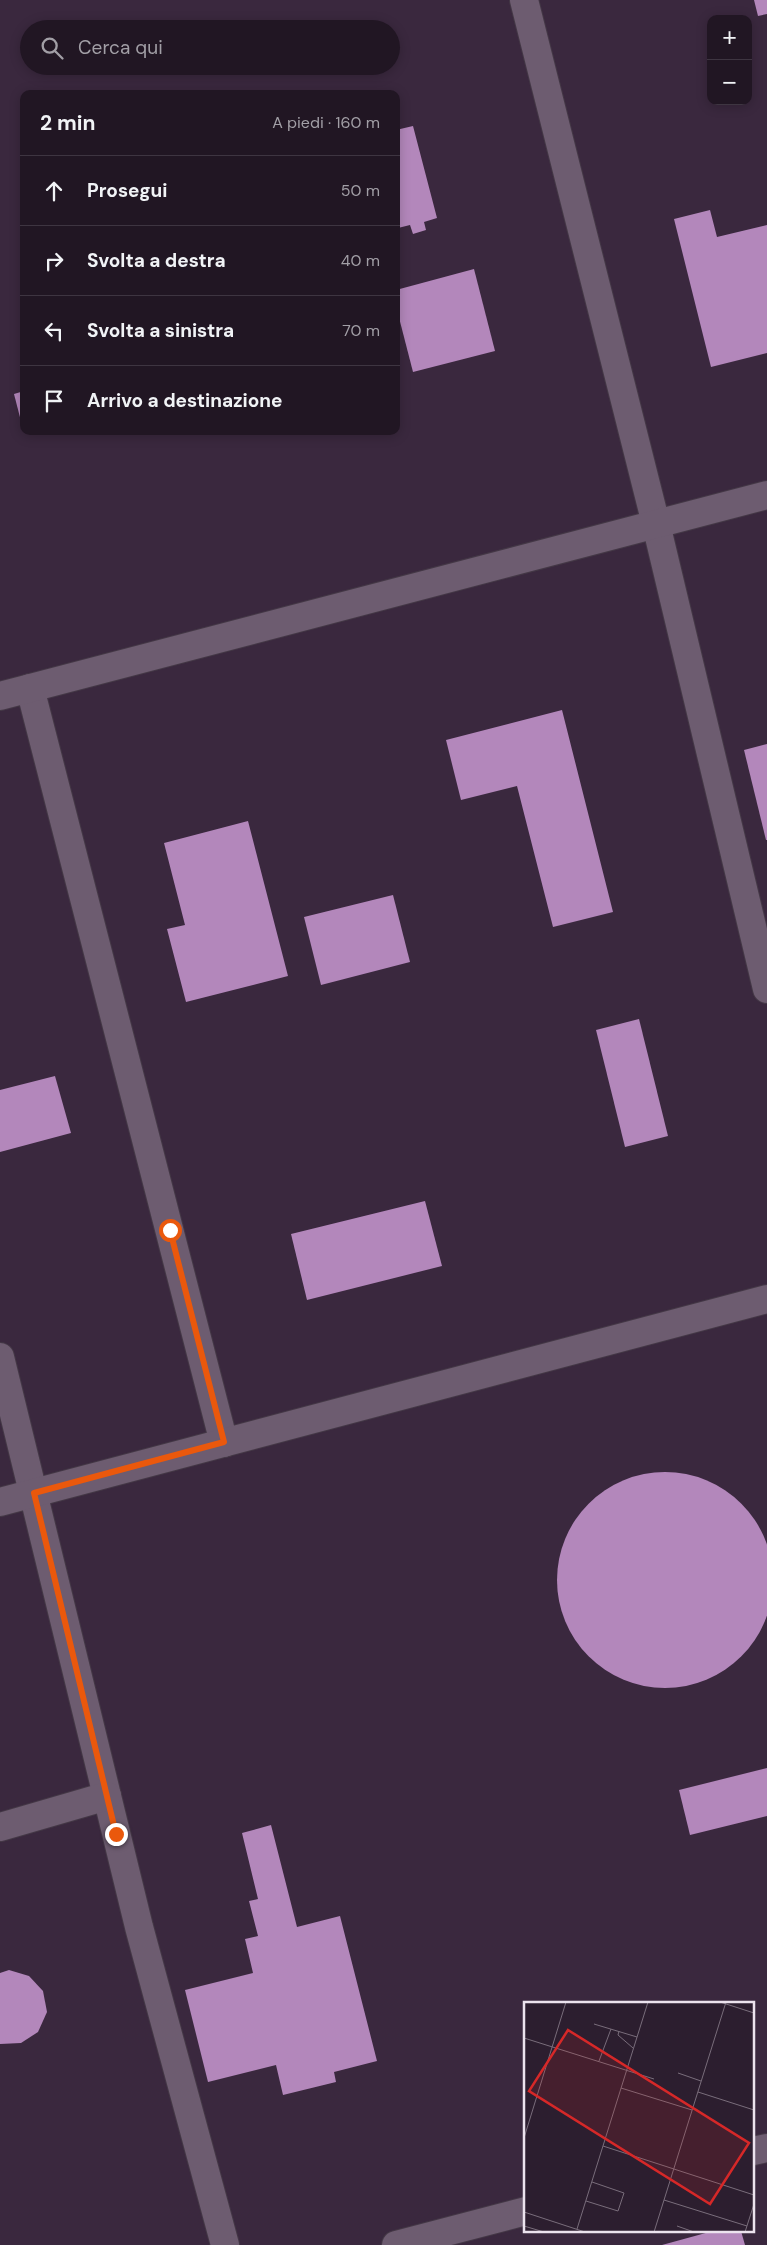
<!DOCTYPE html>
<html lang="it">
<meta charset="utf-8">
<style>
body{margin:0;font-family:"DM Sans",sans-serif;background:#291f2b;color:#f1f3f6}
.controls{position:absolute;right:15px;top:15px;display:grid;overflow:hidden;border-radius:10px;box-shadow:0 2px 12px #0003}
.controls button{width:45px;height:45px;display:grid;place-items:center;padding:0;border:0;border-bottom:1px solid #3e3541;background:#211623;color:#f1f3f6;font:25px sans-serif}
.stop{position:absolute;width:15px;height:15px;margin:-11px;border:4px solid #ea580c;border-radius:50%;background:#fff}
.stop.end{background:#ea580c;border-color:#fff;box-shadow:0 1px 5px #0008}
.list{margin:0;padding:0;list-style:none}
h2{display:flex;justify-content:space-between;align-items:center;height:65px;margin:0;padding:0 20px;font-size:21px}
h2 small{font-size:16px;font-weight:400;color:#a29fa6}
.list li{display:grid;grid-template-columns:32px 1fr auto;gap:15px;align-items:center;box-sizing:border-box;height:70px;padding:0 20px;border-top:1px solid #3e3541}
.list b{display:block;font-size:19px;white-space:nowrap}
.list em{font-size:16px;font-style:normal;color:#a29fa6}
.icon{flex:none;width:28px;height:28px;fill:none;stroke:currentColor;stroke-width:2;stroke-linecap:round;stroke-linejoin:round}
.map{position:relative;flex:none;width:767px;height:2245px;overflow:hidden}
.search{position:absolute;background:#211623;box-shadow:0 2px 12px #0003;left:20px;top:20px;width:380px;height:55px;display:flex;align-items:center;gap:12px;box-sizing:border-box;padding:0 18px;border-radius:28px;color:#a29fa6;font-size:19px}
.panel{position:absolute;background:#211623;box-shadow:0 2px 12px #0003;left:20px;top:90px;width:380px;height:345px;border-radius:10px}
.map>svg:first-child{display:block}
</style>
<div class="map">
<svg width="767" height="2245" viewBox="0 0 767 2245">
<rect width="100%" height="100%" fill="#2c1e2f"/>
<!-- built -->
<path fill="#3a283e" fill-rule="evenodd" d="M0,0h767v2245h-767zM711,19h37v82h-37zM29,29h362v37h-362zM24,94h372v337h-372zM526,2004h227v227h-227z"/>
<!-- building -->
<g fill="#b387bb">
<polygon points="754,0 767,0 767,14 758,16"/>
<polygon points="413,126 437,218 424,222 426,230 413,234 410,225 398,228 396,220 396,130"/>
<polygon points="710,210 717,237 767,225 767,353 711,367 674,219"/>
<polygon points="474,269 495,351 413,372 396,306 396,290"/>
<polygon points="24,391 24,429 23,429 14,394"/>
<polygon points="562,710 613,912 553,927 517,786 461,800 446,740"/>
<polygon points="767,744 767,840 766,840 744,750"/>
<polygon points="248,821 288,976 186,1002 167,929 185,925 164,843"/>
<polygon points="393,895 410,962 321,985 304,917"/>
<polygon points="639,1019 668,1136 625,1147 596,1030"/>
<polygon points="55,1076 71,1133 0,1152 0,1090"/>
<polygon points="425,1201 442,1266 307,1300 291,1234"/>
<circle cx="665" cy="1580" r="108"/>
<polygon points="767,1768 767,1816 690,1835 679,1790"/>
<polygon points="271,1825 297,1927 340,1916 377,2061 334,2072 336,2082 283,2095 276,2065 208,2082 185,1990 253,1973 245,1939 258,1936 249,1901 258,1899 242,1833"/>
<polygon points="9,1970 29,1976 43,1991 47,2012 38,2032 21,2043 0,2044 0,1973"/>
<polygon points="713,2231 741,2231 745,2245 662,2245"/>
</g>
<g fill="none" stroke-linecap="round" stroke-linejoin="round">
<!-- minor casing -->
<g stroke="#443846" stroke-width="30">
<g id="minor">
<polyline points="524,0 656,524 767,989"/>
<polyline points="30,688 224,1443"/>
<polyline points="0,696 767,495"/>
<polyline points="0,1357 139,1927 225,2245"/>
<polyline points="0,1502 767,1299"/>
<polyline points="0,1827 107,1796"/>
<polyline points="753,2151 767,2148"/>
<polyline points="396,2245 526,2211"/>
</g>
</g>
<!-- minor -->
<use href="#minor" stroke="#6d5c70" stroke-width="28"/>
</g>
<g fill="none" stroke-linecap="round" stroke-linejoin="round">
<!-- route -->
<polyline stroke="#ea580c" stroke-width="6" points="116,1834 34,1493 224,1442 170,1230"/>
</g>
<!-- overview -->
<g transform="translate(524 2002)">
<rect width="230" height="230" fill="#2c1e2f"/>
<path fill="none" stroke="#796d7b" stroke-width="1" d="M196,0l34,11M70,22l43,13M95,29l-1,4 15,13M0,36l130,41M75,59l12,-32M154,71l23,8M97,86l71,22M174,90l56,18M0,136l42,-136M79,144l151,49M140,198l83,26M62,199l32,10 6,-18 -32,-11M0,210l61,20M0,224l20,6M153,224l17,6M53,227l71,-227M130,230l72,-230M221,230l9,-28"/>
<path fill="#d62828" fill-opacity="0.15" stroke="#d62828" stroke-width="2.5" d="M44,28l181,113 -39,61 -181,-113z"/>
<rect width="230" height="230" fill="none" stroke="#ece3ee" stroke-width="2.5"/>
</g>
</svg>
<div class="controls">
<button>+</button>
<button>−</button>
</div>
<div class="stop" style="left:170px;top:1230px"></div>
<div class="stop end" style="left:116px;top:1834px"></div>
<div class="search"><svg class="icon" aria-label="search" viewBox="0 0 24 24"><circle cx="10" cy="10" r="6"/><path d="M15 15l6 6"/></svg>Cerca qui</div>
<section class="panel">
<h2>2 min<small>A piedi · 160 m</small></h2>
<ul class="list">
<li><svg class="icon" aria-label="ahead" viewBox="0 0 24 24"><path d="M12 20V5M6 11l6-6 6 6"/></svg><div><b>Prosegui</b></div><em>50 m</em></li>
<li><svg class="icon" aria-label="right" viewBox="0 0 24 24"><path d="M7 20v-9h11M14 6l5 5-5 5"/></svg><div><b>Svolta a destra</b></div><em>40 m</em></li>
<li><svg class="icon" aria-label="left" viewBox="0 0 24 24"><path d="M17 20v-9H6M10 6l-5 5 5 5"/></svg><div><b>Svolta a sinistra</b></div><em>70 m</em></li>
<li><svg class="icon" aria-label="arrive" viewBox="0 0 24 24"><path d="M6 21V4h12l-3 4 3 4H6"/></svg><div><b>Arrivo a destinazione</b></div></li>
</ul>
</section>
</div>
